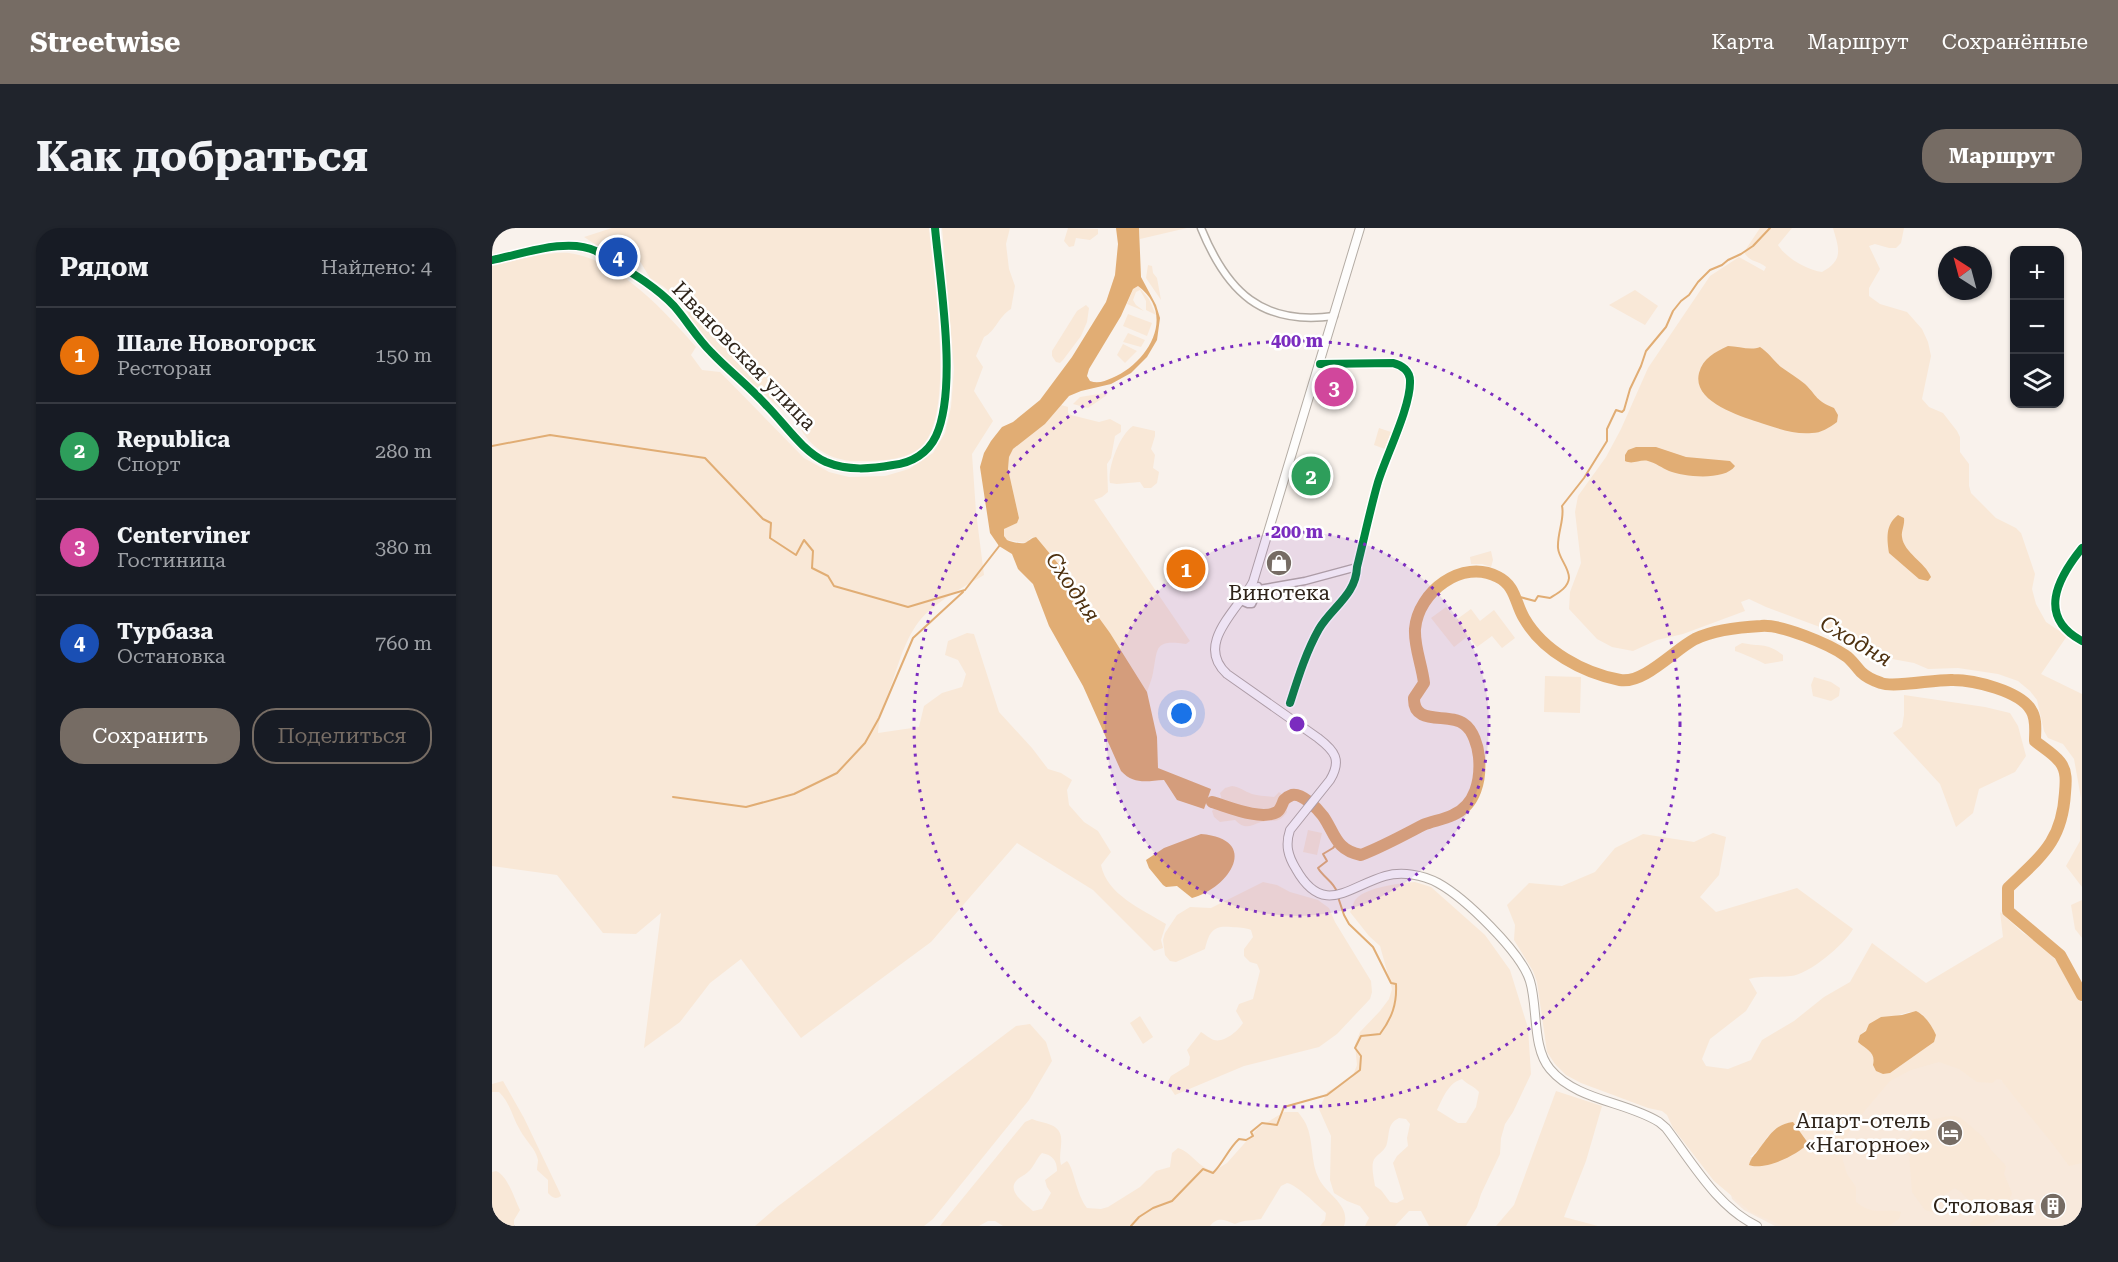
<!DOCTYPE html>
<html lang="ru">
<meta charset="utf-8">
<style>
body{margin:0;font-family:"Roboto Serif",serif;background:#20242c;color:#f1f3f6}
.controls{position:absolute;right:18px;top:18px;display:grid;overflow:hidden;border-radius:12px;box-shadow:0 2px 4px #0004}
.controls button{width:54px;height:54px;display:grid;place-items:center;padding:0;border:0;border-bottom:2px solid #363941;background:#171b24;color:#f1f3f6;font:30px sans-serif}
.compass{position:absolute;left:1446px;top:18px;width:54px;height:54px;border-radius:50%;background:#171b24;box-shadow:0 2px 4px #0004;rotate:324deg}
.you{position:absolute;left:690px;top:486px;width:21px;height:21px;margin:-15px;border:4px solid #fff;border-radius:50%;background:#1a73e8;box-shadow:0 0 0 9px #1a73e833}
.badge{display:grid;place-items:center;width:39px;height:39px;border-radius:50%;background:#766c64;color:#fff;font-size:20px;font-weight:700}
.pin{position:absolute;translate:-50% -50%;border:3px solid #fff;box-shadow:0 2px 6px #0006}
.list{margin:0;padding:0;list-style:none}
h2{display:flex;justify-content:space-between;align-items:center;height:78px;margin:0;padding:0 24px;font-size:26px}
h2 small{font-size:20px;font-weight:400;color:#9ea1a6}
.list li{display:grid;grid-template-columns:39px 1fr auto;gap:18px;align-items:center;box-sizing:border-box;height:96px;padding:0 24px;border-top:2px solid #363941}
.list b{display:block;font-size:22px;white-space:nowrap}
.list p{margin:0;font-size:20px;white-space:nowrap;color:#9ea1a6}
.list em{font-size:20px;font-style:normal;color:#9ea1a6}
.actions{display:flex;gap:12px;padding:18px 24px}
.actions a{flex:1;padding:14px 0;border:2px solid #766c64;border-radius:24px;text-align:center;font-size:21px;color:#766c64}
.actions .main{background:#766c64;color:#fff}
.icon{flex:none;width:33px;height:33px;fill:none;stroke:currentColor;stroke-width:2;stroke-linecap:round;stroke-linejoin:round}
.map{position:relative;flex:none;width:1590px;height:998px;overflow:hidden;border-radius:24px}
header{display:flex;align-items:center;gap:36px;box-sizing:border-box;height:84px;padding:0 30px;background:#766c64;color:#fff}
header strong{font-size:28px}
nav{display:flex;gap:33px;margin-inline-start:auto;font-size:21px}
.intro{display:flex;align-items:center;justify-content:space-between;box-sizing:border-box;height:144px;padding:0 36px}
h1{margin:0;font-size:42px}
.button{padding:15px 27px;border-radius:24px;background:#766c64;color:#fff;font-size:21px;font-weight:700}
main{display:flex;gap:36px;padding:0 36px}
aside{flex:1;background:#171b24;border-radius:24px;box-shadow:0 2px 4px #0004}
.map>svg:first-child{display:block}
</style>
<header>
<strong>Streetwise</strong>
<nav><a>Карта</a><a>Маршрут</a><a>Сохранённые</a></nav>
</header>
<div class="intro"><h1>Как добраться</h1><a class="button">Маршрут</a></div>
<main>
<aside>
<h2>Рядом<small>Найдено: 4</small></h2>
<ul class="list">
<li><span class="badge" style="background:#e8710a">1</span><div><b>Шале Новогорск</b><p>Ресторан</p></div><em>150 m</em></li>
<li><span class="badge" style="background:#2e9e5b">2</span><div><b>Republica</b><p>Спорт</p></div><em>280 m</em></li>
<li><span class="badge" style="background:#d1479c">3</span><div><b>Centerviner</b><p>Гостиница</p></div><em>380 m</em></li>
<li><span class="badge" style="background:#1a4fb4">4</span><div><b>Турбаза</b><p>Остановка</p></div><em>760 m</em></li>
</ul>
<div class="actions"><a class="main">Сохранить</a><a>Поделиться</a></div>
</aside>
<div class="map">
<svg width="1590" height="998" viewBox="0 0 1590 998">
<rect width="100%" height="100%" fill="#f9f2ec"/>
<!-- built -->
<polygon fill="#f8e9dc" points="1446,820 1483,835 1518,858 1590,912 1590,998 1283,998 1252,982 1240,971 1238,962 1363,872"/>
<!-- green -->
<g fill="#f9e8d7" fill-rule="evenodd">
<path d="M120,0h317c4,47 28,188 -9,220 -16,13 -43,13 -62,13 -25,1 -49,-13 -59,-36l-85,-75 -23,-29 -7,-17 -20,-17 -14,-9 -15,-25 -7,-3 -5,9h-5l-34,-22z"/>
<path d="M450,0h68l-4,16 3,25 6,17 -4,23c-13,8 -15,22 -27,28l-8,19 7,11 -9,24 19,30 -21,33 4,58 8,63c-19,11 -39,22 -55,36 -20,17 -28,45 -36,69 -7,21 -13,29 -15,53l41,-6 5,-21 18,-13 20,-6 4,-13 -8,-14 -13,-5 3,-14 19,-8 7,1 25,78 33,36 16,21 13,4 11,7 -5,10 2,15 15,17 14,9 13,21 -10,13c6,30 41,44 65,59l-5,16 2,8 -9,3 -61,-61 -76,-47 -86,99 -130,96 -60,-79 -31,24 -30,39 -36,26 17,-135 -25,21 -33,-1 -46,-58 -65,-9v-600c22,-5 55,-15 77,-13 48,6 97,59 127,94l-5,8 11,15 18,2 84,86 25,14 20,5 36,-1 24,-7 24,-16 12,-20 6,-26 3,-38z"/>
<polygon points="576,0 606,1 606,6 598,12 584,10 582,18 577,19 572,13"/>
<polygon points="647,0 695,0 648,11"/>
<path d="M1268,0h32l-14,17c8,13 29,25 44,27 22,-12 17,-23 11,-44h71l-3,15 -5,5h-7l-14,-4 -6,2 11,23 -11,19v8l11,8 27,8 15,17 6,13 3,14 -9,43 7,8 14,6 14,18 3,6v15l9,12v22l2,7 25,25 20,10 5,5 14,41 -3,15 4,15 10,18 21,14 -26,38 41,20v193l-16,-21 14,-25 1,-43 -7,-39 -11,-15 -15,-6 -4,-7 -7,-31 -7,-9 -12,-10 -20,-7 -40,-6 -30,1 -14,-6 -38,-7 -14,-6 -34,-20 -62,-23 -17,-8 -8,3 4,9 -62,23 -26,6 -24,11 -21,-4 -15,-8 -28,-30 1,-17 11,-29 -6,-51 3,-16 28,-39 15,-28 27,-61 62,-92 29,-19 25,14 2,-4c-8,-7 -16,-4 -22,-15z"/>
<polygon points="656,37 660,38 661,45 665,50 669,72 654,50"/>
<polygon points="646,58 657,71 664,87 654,82 654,73 648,62 644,64 641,72 644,77 652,83 635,76 641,61"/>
<polygon points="1143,62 1166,78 1153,97 1117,77"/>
<polygon points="594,77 597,80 595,94 589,108 571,132 568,135 564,134 560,128 560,123 585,83"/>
<polygon points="636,86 660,95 655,108 631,98"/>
<polygon points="636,105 653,112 649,119 631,114"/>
<polygon points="631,116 645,123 633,135 625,127"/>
<polygon points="613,165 615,167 596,180 581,176 588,169"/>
<path d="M569,177l7,2v6l3,2 28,7 11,-3 11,6v7l-6,4 -4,22 -4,6 1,28 -6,5 -8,3 96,141 -4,3c-33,-5 -28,5 -33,29 -1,6 -4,13 -6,19l-37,-59 -78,-96 -6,6 -19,-3 -3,-4v-7l12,-6 3,-5 -11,-49 1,-12 4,-8 32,-25z"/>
<path d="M641,198l22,5v5l-4,13 4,6 -2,13 6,4 -2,11 -6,5h-7l-4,-6 -23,2 -7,-1c-3,-15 10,-49 23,-57z"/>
<polygon points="887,200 899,204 893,221 882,217"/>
<polygon points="999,323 1001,332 999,339 990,336 979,336 978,329"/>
<polygon points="954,379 964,392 979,381 988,393 1002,382 1023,410 1010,420 1000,408 985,419 976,408 962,419 939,390"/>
<path d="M1250,415c19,4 24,-1 41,12v6l-18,3c-7,-4 -21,-10 -30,-13v-4z"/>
<polygon points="1053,448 1089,449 1088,485 1052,484"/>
<polygon points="1322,449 1339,454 1348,460 1347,468 1339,473 1321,468 1319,457"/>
<polygon points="1412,467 1493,479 1518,485 1526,498 1534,528 1523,544 1487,561 1481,585 1464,599 1448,556 1401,505 1410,499 1412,487"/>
<path d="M740,558c8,1 12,5 20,8 6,2 15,2 22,3l5,-5 5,4 3,16c-10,14 -13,6 -26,10 -11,4 -16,8 -26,-2l-15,2 -6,-5 -2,-6 10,-11 -2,-7 5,-5z"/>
<polygon points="816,602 830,605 825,627 811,624"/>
<path d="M1221,605l13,4 -7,38 -19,22 16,15 81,-24 56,41c-8,15 -45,46 -62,47 -14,2 -29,-1 -42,3l8,14 -11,18 -36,28 -8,20 4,7 22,3 23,-9 11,-20 32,-19 30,-24 26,-15 22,-39 54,40 77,-46 -3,-25 23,21 21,13 18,22 20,35v160l-13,3c-21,-30 -46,-57 -68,-86l-4,-1 -5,4 -15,-1 -18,-13 -20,-7 -28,8 -21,11 -38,45 -10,20 1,15 4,13 9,13v15c19,15 26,5 45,10l-2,7 -11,7h-105l-32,-14 -37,-31 -41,-53 -6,-13 -5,-4 -14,-3 -67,-25 -15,-8 -11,-11 -8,-12 -10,-70 -4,-11 -19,-31 1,-15 -8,-20 22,-22 33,3 33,-14 20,-24 28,-14 51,8zM1417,784l13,2 11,15c-23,35 -17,31 -59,29l-3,-7 -7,-4 -4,-12 21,-18 7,1zM1301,895l15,20c-14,19 -37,15 -58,14l10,-9 8,-12z"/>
<path d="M771,654l14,3 13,7 28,8 11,8 6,14 36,59 1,11 -2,7 -33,35 -18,13 -75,19 -69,29 -8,-12 4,-7 18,-11 1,-8 -3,-7 14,-18c4,2 9,7 13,8 10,3 24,-9 29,-17l-7,-12 3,-7 14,-5 7,-28 -3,-7 -7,-2 -6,-6v-7l9,-12 -2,-7c-7,-3 -12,-2 -20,-3 -18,-2 -22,5 -26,22l-29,13 -6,-1 -5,-6 -2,-15 2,-7 12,-18 13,-8 21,1z"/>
<path d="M923,654l16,5 54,48 25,35 18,58 3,46 -18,38 -8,12 -4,14 -1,16 -19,40 -4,13 -11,19h-37l-8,-15h-12l-14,15h-30l4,-8 -9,-12 -13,-5 -13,-8 -4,-13 1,-44 -12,-27 8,-17 25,-14 5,-13 -2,-20 5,-13 20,-21 9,-12 3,-10 -12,-43 -11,-10 -19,-24c2,-3 3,-10 6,-13 11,-12 44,-16 59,-17zM970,851c6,6 12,7 17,13l-3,15 -10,16h-8l-21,-13c6,-12 11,-27 25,-31zM907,890l7,1 4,5 -3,14 1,8 -11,10 -4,7 11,36 -7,4 -7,-1 -9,-12 -6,-4c-1,-8 -5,-22 0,-28 4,-5 11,-8 12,-15 3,-11 0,-19 12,-25z"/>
<polygon points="1590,672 1590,710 1583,701 1579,677"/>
<polygon points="648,788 661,809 651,816 638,795"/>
<polygon points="538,796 554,814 560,833 537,872 441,991 432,998 263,998 285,979 524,798"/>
<path d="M11,853l21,37 36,75 1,3c-6,4 -9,1 -13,-3v-13l-11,-10c0,-4 1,-7 1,-10 -2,-11 -13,-20 -18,-30 -8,-13 -9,-26 -21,-38h-7v-8z"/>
<polygon points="1064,863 1110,878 1094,933 1072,989 1106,998 1004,998 1022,977"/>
<path d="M792,884h14c3,4 6,8 8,12 8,17 4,38 13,55 9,17 32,26 25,47h-24l5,-6 1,-7c-9,-8 -29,-28 -39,-30l-6,3 -20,33c-10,2 -15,0 -26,5 -11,-4 -17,-8 -25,2h-207l-8,-5h-7l-9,5h-39l85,-104 7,-3c6,3 13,3 19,6 18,7 6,26 10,40l6,-4c7,7 9,33 20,47l14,1 7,-2 32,-20 16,-16 14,-4 2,-14 6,-5c15,5 20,20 36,23l13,-8 31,-35zM550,925c10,2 15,7 15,18l-12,9 2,7 4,6 -9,16 -9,2c-7,-7 -26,-19 -17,-30 3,-4 8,-5 12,-9 6,-5 8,-13 14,-19z"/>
<path d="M1463,888l6,2 22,19 8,13 15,16 -2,8 8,19c-9,24 -14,33 -41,33l-1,-3 11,-10 -20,-21 -6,-4 -13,8 -3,14 -7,2 -7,-2 -13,-18 -4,-51c9,-19 28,-24 47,-25z"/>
<path d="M4,943c12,5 18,27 24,39l-6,10v6h-22v-54z"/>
</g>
<!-- water -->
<g fill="#e1ad74" fill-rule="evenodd">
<path d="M624,0h23l2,49 15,28 4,13 -3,22 -10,17 -16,16 -20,11 -30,7 -12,5 -24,28 -32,25 -4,8 -1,12 11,49 -2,5 -13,6v7l3,4c5,2 13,4 18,3 4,-2 6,-5 11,-6l34,41 40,55 37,59 10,45 1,31 53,21 -7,20 -27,-9 -13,-20c-17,1 -30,5 -43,-9l-38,-85 -34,-60 -16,-42 -15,-15 -6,-15 -13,-8 -9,-13 -10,-66 4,-14 7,-12 11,-14 11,-5 27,-22 32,-43 34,-55 9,-27 3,-31zM646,58c39,29 10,77 -26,92 -7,3 -14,6 -22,3l-3,-5 2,-7 32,-53 12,-27z"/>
<path d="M1236,118c10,0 23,5 32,1 8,5 14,14 21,20 8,6 17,11 24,17 13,13 10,16 29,24l4,7 -1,7c-8,6 -16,11 -25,11 -18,2 -38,-6 -54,-11 -21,-7 -66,-21 -59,-49 4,-15 16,-21 29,-27z"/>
<path d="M1144,219h20l30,10 44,4 5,5c-10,15 -51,11 -66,5 -7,-3 -13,-8 -21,-10 -8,-2 -15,4 -23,0v-6l3,-5z"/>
<path d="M1406,287l6,3c1,7 -3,13 -2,19 2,16 23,25 29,40l-3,4 -9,-2 -30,-26c-2,-14 -4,-28 9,-38z"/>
<path d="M709,606c60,5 29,54 -9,64l-15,-12 -11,1 -3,-2 -14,-17 -3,-8 18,-12z"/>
<path d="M1424,783c9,4 16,15 20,24l-2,7 -44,31 -7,1 -7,-3 -3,-6c3,-13 -6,-15 -15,-23l2,-7 6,-4 3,-7 12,-7 21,-2z"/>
<path d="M1301,894l15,21c-9,12 -45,28 -59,22 2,-8 6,-10 10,-16 10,-13 16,-25 34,-27z"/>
</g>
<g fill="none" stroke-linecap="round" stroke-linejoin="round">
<!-- stream -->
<g stroke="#e1ad74" stroke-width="2">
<polyline points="0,218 58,207 213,230 271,291 279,295 278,310 304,327 312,312 321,323 320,340 336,348 342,358 416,379 473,362 508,317"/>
<path d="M1024,368l19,5 3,-5 12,2c8,-5 18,-10 19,-20 0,-11 -10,-19 -11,-30 -1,-15 7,-29 4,-42l22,-28 23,-37v-12l9,-19 6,2 2,-2 6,-21 11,-23 5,-15 20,-24 7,-16 8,-10 8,-6 9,-13 12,-12 12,-5 6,-5 13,-6 12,-8 17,-18"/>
<polyline points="181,569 254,579 302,566 345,545 373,515 387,490 421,410 471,364"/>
<path d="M845,664c-3,-10 -14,-15 -19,-24l9,-7 -4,-7 10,-6 5,-6"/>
<path d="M639,998l8,-9 14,-9 19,-7 31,-32 10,4c11,-11 15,-24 26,-34l7,1 7,-4 -2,-4 11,-9 15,2 7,-18 43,-12 33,-25 1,-14 -6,-8 6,-12 19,-2c12,-16 17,-30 16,-50l-5,-1 -18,-36 -24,-23 -5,-9 -6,-18"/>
</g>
<!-- river -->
<path stroke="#e1ad74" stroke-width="12" d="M720,574c17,5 49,19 65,10 4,-3 5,-8 7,-12 2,-2 5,-4 8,-5 10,-2 25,13 31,21 12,17 12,34 38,39 21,-8 41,-19 62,-30 9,-4 20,-5 30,-10 23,-10 28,-36 26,-58 -1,-11 -6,-27 -15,-33 -15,-12 -51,3 -50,-26l10,-15c-2,-18 -10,-36 -9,-54 3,-37 47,-71 83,-52 18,9 17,26 26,41 19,33 59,55 96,62 24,4 54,-30 75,-41 19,-9 45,-12 66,-13 20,-2 68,18 85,30 6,4 10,11 15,16 5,5 14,9 20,11 13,5 55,-4 72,-3 21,0 67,11 78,30 6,9 4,21 4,31 7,6 19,13 25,21 7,9 6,20 5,31 -3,49 -24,63 -57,95v23l52,44 22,40"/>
<!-- minor casing -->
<g stroke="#b4aca4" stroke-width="9">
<g id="minor">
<path d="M709,0c26,64 61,98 133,88"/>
<path d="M0,32c31,-6 75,-23 104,-9 27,17 56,32 78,55 13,15 23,32 37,46 18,19 39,35 56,54 18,18 35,45 59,56 22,9 45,7 67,3 19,-2 35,-12 43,-29 22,-48 4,-154 -1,-208"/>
<path d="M1590,320c-25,31 -45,69 0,93"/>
<polyline points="767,361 813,353 865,339"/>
<polyline points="749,373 756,376 760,376 767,361 766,358"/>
<path d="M798,475c8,-25 16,-51 29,-74 13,-22 37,-34 38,-62 7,-28 13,-57 21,-85 8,-26 33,-76 32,-101 0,-10 -8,-16 -17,-18l-73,1"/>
</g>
</g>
<!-- major casing -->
<g stroke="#b4aca4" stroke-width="10">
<path id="major" d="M868,0l-107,354c-15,28 -59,62 -26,92l91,64c17,13 24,22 12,42l-40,50c-5,15 -2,26 6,39 27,48 52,18 89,7 17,-5 38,-1 53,7 27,15 83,69 92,98 8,26 2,67 20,88 27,32 75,32 109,53l7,6c26,34 51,79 91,98"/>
</g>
<!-- minor -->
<use href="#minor" stroke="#fefdfc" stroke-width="6"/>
<!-- major -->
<use href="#major" stroke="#fefdfc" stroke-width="8"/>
<!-- cycleway casing -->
<g stroke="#fff" stroke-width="11">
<g id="cycleway">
<path d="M0,32c31,-6 75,-23 104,-9 27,17 56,32 78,55 13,15 23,32 37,46 18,19 39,35 56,54 18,18 35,45 59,56 22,9 45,7 67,3 19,-2 35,-12 43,-29 22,-48 4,-154 -1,-208"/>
<path d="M1590,320c-25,31 -45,69 0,93"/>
<path d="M798,475c8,-25 16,-51 29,-74 13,-22 37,-34 38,-62 7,-28 13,-57 21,-85 8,-26 33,-76 32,-101 0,-10 -8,-16 -17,-18l-73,1"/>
</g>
</g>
<!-- cycleway -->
<use href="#cycleway" stroke="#00873e" stroke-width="8"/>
</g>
<!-- distance rings -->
<circle cx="805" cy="496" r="192" fill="#7b2cbf" fill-opacity=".12"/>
<g fill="none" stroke="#7b2cbf" stroke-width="3" stroke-dasharray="3 6">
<circle cx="805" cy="496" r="192"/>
<circle cx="805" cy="496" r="383"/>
</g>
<!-- icons -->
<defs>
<g id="shop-disc" transform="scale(1.35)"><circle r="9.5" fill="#766c64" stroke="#fff"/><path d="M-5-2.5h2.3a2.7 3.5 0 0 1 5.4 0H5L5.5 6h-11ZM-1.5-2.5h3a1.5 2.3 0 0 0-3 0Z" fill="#fff"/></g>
<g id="hotel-disc" transform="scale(1.35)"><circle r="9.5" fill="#766c64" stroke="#fff"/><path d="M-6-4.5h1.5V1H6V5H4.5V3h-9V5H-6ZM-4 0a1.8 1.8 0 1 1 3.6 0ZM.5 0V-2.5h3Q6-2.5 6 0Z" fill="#fff"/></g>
<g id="building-disc" transform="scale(1.35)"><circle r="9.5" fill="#766c64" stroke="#fff"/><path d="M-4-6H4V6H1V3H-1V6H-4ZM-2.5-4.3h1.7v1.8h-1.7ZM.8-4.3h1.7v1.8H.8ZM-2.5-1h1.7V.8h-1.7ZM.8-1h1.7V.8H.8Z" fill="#fff"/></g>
</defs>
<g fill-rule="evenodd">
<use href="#shop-disc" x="787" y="335"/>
<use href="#hotel-disc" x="1458" y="905"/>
<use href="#building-disc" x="1561" y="978"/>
</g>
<g text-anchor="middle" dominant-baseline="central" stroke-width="5" stroke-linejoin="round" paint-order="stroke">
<!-- street labels -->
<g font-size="21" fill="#2f241a" stroke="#fff">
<text transform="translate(252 128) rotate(46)">Ивановская улица</text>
</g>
<!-- poi labels -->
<g font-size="21" fill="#2f241a" stroke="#fff" text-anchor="end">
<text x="787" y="365" text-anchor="middle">Винотека</text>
<text x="1438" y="893">Апарт-отель<tspan x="1438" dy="24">«Нагорное»</tspan></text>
<text x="1542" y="978">Столовая</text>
</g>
<!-- water labels -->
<g font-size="22" font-style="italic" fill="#4e3110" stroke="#fff">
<text transform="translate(581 359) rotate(56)">Сходня</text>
<text transform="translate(1364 413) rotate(30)">Сходня</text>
</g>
</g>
<circle cx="805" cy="496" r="9" fill="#7b2cbf" stroke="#fff" stroke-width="3"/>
<g font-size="18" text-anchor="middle" font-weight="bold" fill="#7b2cbf" stroke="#fff" stroke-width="5" stroke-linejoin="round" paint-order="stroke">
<text x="805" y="119">400 m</text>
<text x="805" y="310">200 m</text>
</g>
</svg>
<div class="controls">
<button>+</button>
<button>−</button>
<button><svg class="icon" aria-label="layers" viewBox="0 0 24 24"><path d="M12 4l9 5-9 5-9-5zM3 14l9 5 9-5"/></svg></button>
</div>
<svg class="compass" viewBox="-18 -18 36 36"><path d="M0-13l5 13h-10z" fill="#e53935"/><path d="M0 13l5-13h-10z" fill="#9ea1a6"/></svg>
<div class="you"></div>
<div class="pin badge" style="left:694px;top:341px;background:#e8710a">1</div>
<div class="pin badge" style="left:819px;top:248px;background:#2e9e5b">2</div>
<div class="pin badge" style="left:842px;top:159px;background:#d1479c">3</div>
<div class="pin badge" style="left:126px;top:29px;background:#1a4fb4">4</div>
</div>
</main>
